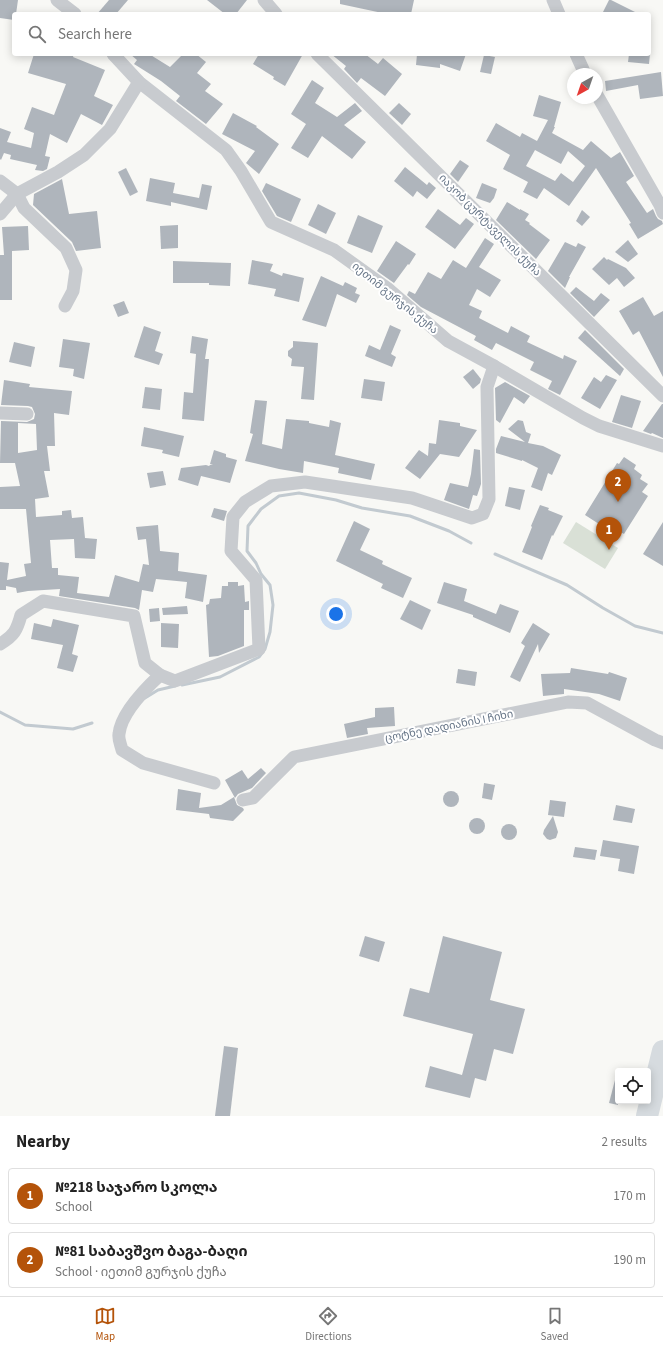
<!DOCTYPE html>
<meta charset="utf-8">
<style>
body{margin:0;font-family:"Source Sans 3","Noto Sans Georgian",sans-serif;background:#f2f2f2;color:#222}
.controls{position:absolute;right:12px;bottom:12px;display:grid;overflow:hidden;border-radius:4px;box-shadow:0 2px 10px #0003}
.controls button{width:36px;height:36px;display:grid;place-items:center;padding:0;border:0;border-bottom:1px solid #e0e0e0;background:#fff;color:#222;font:20px sans-serif}
.compass{position:absolute;left:567px;top:68px;width:36px;height:36px;border-radius:50%;background:#fff;box-shadow:0 2px 10px #0003;rotate:220deg}
.you{position:absolute;left:336px;top:614px;width:14px;height:14px;margin:-10px;border:3px solid #fff;border-radius:50%;background:#1a73e8;box-shadow:0 0 0 6px #1a73e833}
.badge{display:grid;place-items:center;width:26px;height:26px;border-radius:50%;background:#b45309;color:#fff;font-size:13px;font-weight:700}
.pin{position:absolute;translate:-50% -33px;filter:drop-shadow(0 1px 2px #0008)}
.pin::after{content:'';position:absolute;top:21px;width:14px;height:12px;background:inherit;clip-path:polygon(0 0,100% 0,50% 100%)}
.list{margin:0;padding:0;list-style:none}
h2{display:flex;justify-content:space-between;align-items:center;height:52px;margin:0;padding:0 16px;font-size:17px}
h2 small{font-size:13px;font-weight:400;color:#767676}
.list li{display:grid;grid-template-columns:26px 1fr auto;gap:12px;align-items:center;box-sizing:border-box;height:56px;margin:0 8px 8px;padding:0 8px;border:1px solid #e0e0e0;border-radius:4px}
.list b{display:block;font-size:15px;white-space:nowrap}
.list p{margin:0;font-size:13px;white-space:nowrap;color:#767676}
.list em{font-size:13px;font-style:normal;color:#767676}
.icon{flex:none;width:22px;height:22px;fill:none;stroke:currentColor;stroke-width:2;stroke-linecap:round;stroke-linejoin:round}
.map{position:relative;flex:none;width:663px;height:1116px;overflow:hidden}
.search{position:absolute;background:#fff;box-shadow:0 2px 10px #0003;left:12px;right:12px;top:12px;height:44px;display:flex;align-items:center;gap:10px;box-sizing:border-box;padding:0 14px;border-radius:4px;color:#767676;font-size:15px}
.sheet{height:180px;background:#fff}
nav{display:flex;justify-content:space-around;align-items:center;box-sizing:border-box;height:56px;border-top:1px solid #e0e0e0;background:#fff;font-size:11px;color:#767676}
nav a{display:grid;justify-items:center;gap:2px}
nav .on{color:#b45309}
.map>svg:first-child{display:block}
</style>
<div class="map">
<svg width="663" height="1116" viewBox="0 0 663 1116">
<rect width="100%" height="100%" fill="#f8f8f5"/>
<!-- green -->
<polygon fill="#d9e0d6" points="576,522 618,548 605,569 563,543"/>
<g fill="none" stroke-linecap="round" stroke-linejoin="round">
<!-- stream -->
<g stroke="#c2cad0" stroke-width="3">
<polyline points="495,554 567,585 603,608 635,626 663,633"/>
<polyline points="182,685 220,677 259,657 265,649 270,632 273,605 270,585 261,574 256,563 247,551 248,526 261,509 279,496 299,493 336,500 362,508 410,516 449,531 471,543"/>
<polyline points="145,698 158,690 175,686"/>
<polyline points="0,712 25,725 73,729 92,723"/>
</g>
</g>
<!-- building -->
<g fill="#afb5bc" fill-rule="evenodd">
<polygon points="0,0 18,0 16,14 14,14 14,20 0,18"/>
<polygon points="109,0 128,0 116,14 97,14"/>
<polygon points="207,0 247,0 236,14 225,14"/>
<polygon points="340,0 414,0 411,14 387,14 340,4"/>
<polygon points="609,0 611,0 639,14 608,14 603,12"/>
<polygon points="34,54 74,54 73,57 105,70 94,96 113,105 102,125 81,114 67,143 50,134 45,156 50,157 47,169 43,171 35,170 37,165 10,159 11,155 4,153 1,160 0,159 0,128 11,132 7,142 31,148 34,133 24,129 32,107 54,115 66,84 28,73"/>
<polygon points="130,54 149,54 170,67 183,54 196,54 206,62 197,73 211,84 205,91 223,104 206,124 176,101 180,96 161,81 134,64 137,60"/>
<polygon points="259,54 303,54 285,86 273,79 274,77 253,64"/>
<polygon points="331,54 365,54 378,64 383,58 402,74 385,96 361,78 357,83 344,69 346,66"/>
<polygon points="417,54 466,54 460,71 440,64 440,68 416,65"/>
<polygon points="629,54 650,54 649,64 628,62"/>
<polygon points="484,55 495,57 491,74 480,72"/>
<polygon points="661,72 663,96 640,99 638,85 606,91 605,81"/>
<polygon points="312,80 324,88 315,103 337,117 355,103 362,111 344,125 366,142 352,159 322,136 308,158 291,148 306,124 291,114"/>
<path d="M539,95l22,7 -7,25h1l-3,6 31,17 8,-9 20,17 9,-6 14,24 -8,6 21,31 6,-4 3,7 2,3 4,2 1,3 -25,15 -9,-15 2,-1 -35,-55 -27,38 -25,-18 -7,11 -14,-7 5,-10 -25,-13 7,-14 -24,-14 10,-18 24,14 2,-4 15,8 11,-21 -15,-4zM535,150l26,14 7,-13 17,15 -12,16 -12,-9 -6,8 -29,-15z"/>
<polygon points="399,103 411,114 402,125 389,113"/>
<polygon points="233,113 257,126 256,127 279,144 259,174 246,163 255,151 222,134"/>
<polygon points="460,160 469,166 458,182 450,174"/>
<polygon points="405,167 427,185 429,182 436,188 427,199 417,191 413,197 394,181"/>
<polygon points="126,168 138,192 130,196 118,172"/>
<polygon points="150,178 175,183 173,193 199,198 202,184 212,186 207,210 171,202 171,206 146,201"/>
<polygon points="62,179 69,214 97,211 101,248 76,251 72,242 33,205 34,194"/>
<polygon points="266,183 301,199 291,222 277,216 262,191"/>
<polygon points="482,183 497,189 494,198 490,203 476,198"/>
<polygon points="507,202 520,210 520,209 529,214 525,220 530,223 529,224 550,240 536,259 496,220"/>
<polygon points="318,204 336,213 326,234 308,225"/>
<polygon points="438,209 460,225 466,218 474,224 455,249 425,227"/>
<polygon points="582,210 590,217 582,226 576,221"/>
<polygon points="358,215 383,226 372,253 347,243"/>
<polygon points="178,225 178,248 161,249 160,226"/>
<polygon points="28,226 29,250 12,251 12,300 0,300 0,255 4,255 2,227"/>
<polygon points="485,238 494,244 479,267 501,280 490,297 477,289 469,305 482,311 479,318 508,333 511,326 530,336 527,342 563,359 564,355 577,361 560,395 548,389 552,381 530,370 534,362 496,343 492,350 474,340 476,336 421,307 407,295 409,291 415,294 428,272 441,279 453,260 466,268"/>
<polygon points="628,240 638,254 628,262 615,252"/>
<polygon points="396,241 416,254 409,265 408,264 394,283 377,271"/>
<polygon points="565,242 576,247 578,243 586,247 569,277 570,277 565,288 548,271"/>
<polygon points="604,257 607,260 608,259 626,268 635,278 624,287 617,278 609,285 592,269"/>
<polygon points="252,260 273,264 270,271 282,276 283,273 304,278 299,302 274,296 276,289 248,284"/>
<polygon points="173,261 231,263 230,286 209,285 209,283 173,283"/>
<polygon points="321,276 343,286 345,282 357,288 355,293 360,295 356,303 337,294 326,327 302,320"/>
<polygon points="576,287 594,301 601,293 610,300 594,317 570,293"/>
<polygon points="643,297 654,316 663,311 663,377 639,331 633,335 619,311"/>
<polygon points="124,301 129,313 118,317 113,305"/>
<polygon points="390,325 401,330 391,354 396,357 392,367 365,356 369,345 380,350"/>
<polygon points="144,326 161,332 155,351 163,354 159,365 134,357"/>
<polygon points="585,330 624,369 620,376 578,338"/>
<polygon points="192,336 208,339 205,359 209,359 204,421 182,419 184,392 193,393 196,354 190,353"/>
<polygon points="63,339 90,343 84,379 73,376 74,369 59,367"/>
<polygon points="293,341 318,343 314,400 301,399 304,367 291,366 292,359 288,356 288,351 293,347"/>
<polygon points="14,342 35,347 31,367 9,362"/>
<polygon points="473,369 481,379 480,383 473,389 463,377"/>
<polygon points="606,375 617,380 600,409 581,398 594,377 601,382"/>
<polygon points="364,379 385,382 382,401 361,398"/>
<path d="M4,380l26,4 -1,3 43,4 -3,24 -15,-2 1,33h-8l3,25h-6l5,26 -14,2 1,18 26,-2v-4l9,-1 1,8 11,-1 2,21 12,1 -2,20 -20,-1 -1,-19 -24,1 2,28h6v7l21,2 -2,16 32,4 6,-22 24,7 4,-18 6,1 -3,-26 -8,1 -2,-13 22,-2 2,26 19,2 -1,18 29,4 -4,27 -18,-4 2,-16 -31,-3 -3,13 -11,-2 -3,20 -4,-2 -76,-12 1,-7 -32,2 -11,2 -1,-5 -10,-2v4h-6v-28l9,1 -2,17 19,-4 -2,-12 7,-1 -5,-54h-26v-22l20,-1 -5,-23h-15l1,-42 26,1 7,-3 1,-5 -3,-7 -4,-1 -27,-1zM18,423l18,1 1,26 -19,3z"/>
<polygon points="505,382 530,396 524,404 514,397 500,423 496,420 495,388"/>
<polygon points="145,387 162,389 160,410 142,408"/>
<polygon points="621,395 641,401 632,428 612,422"/>
<polygon points="255,400 267,401 262,444 282,449 286,419 309,421 309,423 329,427 330,420 341,423 335,455 375,464 371,480 338,473 339,468 304,461 303,473 279,469 245,461 253,434 250,433"/>
<polygon points="662,404 663,404 663,438 652,433 651,434 643,431"/>
<polygon points="439,420 460,423 460,426 477,430 459,457 440,454 420,479 405,468 419,450 428,456 429,443 436,444"/>
<polygon points="518,420 523,421 526,432 531,434 528,443 543,446 561,455 552,475 548,473 542,491 531,487 538,468 522,460 522,461 496,453 496,449 501,436 525,442 508,429"/>
<polygon points="144,427 184,436 179,457 162,453 163,450 141,446"/>
<polygon points="474,449 480,450 481,484 477,496 473,495 469,509 444,500 450,483 468,487 471,474"/>
<polygon points="214,450 226,454 226,457 237,460 230,483 201,476 198,486 178,480 181,468 206,465 209,466 210,465 213,464 210,464"/>
<polygon points="624,457 636,465 634,469 642,475 640,479 648,484 642,492 648,496 624,534 619,531 616,535 585,515 617,463 619,464"/>
<polygon points="163,471 166,485 150,488 147,473"/>
<polygon points="509,487 525,490 520,510 505,506"/>
<polygon points="540,505 549,508 548,510 563,516 553,536 552,535 542,560 522,552 532,527 531,526"/>
<polygon points="214,508 227,511 224,521 211,517"/>
<polygon points="354,521 370,529 360,550 383,561 382,564 412,578 403,598 381,588 383,584 336,561"/>
<polygon points="663,522 663,566 643,554"/>
<polygon points="228,582 238,582 238,586 244,585 245,602 249,601 249,610 244,610 244,646 218,656 209,657 206,605 209,604 210,599 221,598 222,586 228,586"/>
<polygon points="444,582 467,589 464,601 496,614 500,604 519,611 510,633 473,617 473,615 437,603"/>
<polygon points="410,600 431,610 422,630 400,619"/>
<polygon points="187,606 188,614 163,615 162,608"/>
<polygon points="159,608 160,621 150,622 149,609"/>
<polygon points="53,619 79,625 72,654 78,656 73,672 57,668 63,645 31,639 34,623 51,627"/>
<polygon points="161,623 179,624 178,648 161,647"/>
<polygon points="533,623 550,634 539,653 538,644 520,682 510,677 525,646 521,643"/>
<polygon points="571,668 608,674 609,672 627,678 620,701 599,694 564,689 564,694 543,696 541,674 570,673"/>
<polygon points="458,669 477,672 475,686 456,683"/>
<polygon points="394,707 395,726 367,728 368,734 347,738 344,724 375,717 375,708"/>
<polygon points="261,768 266,773 252,788 238,794 235,798 225,780 242,770 248,779"/>
<polygon points="484,783 495,785 492,800 482,798"/>
<polygon points="178,789 201,793 199,808 221,805 234,797 237,805 243,808 244,810 233,821 210,818 209,814 176,810"/>
<circle cx="451" cy="799" r="8"/>
<polygon points="550,800 566,802 564,817 548,815"/>
<polygon points="616,805 635,809 632,823 613,820"/>
<polygon points="553,816 558,832 556,838 550,840 547,839 543,834 544,830"/>
<circle cx="477" cy="826" r="8"/>
<circle cx="509" cy="832" r="8"/>
<polygon points="603,840 639,846 634,874 618,871 620,859 600,856"/>
<polygon points="575,847 597,850 595,860 573,857"/>
<polygon points="365,936 385,942 379,962 359,956"/>
<polygon points="443,936 502,952 490,1000 525,1009 513,1054 494,1049 486,1081 475,1078 470,1098 425,1087 430,1066 462,1075 473,1034 403,1016 410,988 429,993"/>
<polygon points="224,1046 238,1048 230,1116 215,1116"/>
<polygon points="615,1080 618,1080 618,1105 609,1103"/>
</g>
<g fill="none" stroke-linecap="round" stroke-linejoin="round">
<!-- street -->
<g stroke="#c8cbcf" stroke-width="13">
<polyline points="57,0 75,14"/>
<polyline points="264,0 276,14"/>
<polyline points="553,0 559,14"/>
<polyline points="113,54 139,82 226,150 241,171 271,222 334,250 387,288 448,341 494,366 583,418 599,426 663,446"/>
<polyline points="317,54 663,396"/>
<polyline points="576,54 585,74"/>
<polyline points="597,95 660,205 663,213"/>
<polyline points="0,181 17,194 24,208 66,248 76,270 73,291 65,306"/>
<polyline points="0,214 17,194 58,172 84,155 110,129 139,82"/>
<polyline points="0,413 27,414"/>
<path d="M0,644c14,-8 17,-14 21,-29l22,-14 91,15 11,47 15,12 15,6 84,-32 -3,-69 -25,-29 2,-34 12,-15 26,-16 34,-4 107,16 60,20 11,-4 6,-15 -2,-112 7,-21"/>
<path d="M160,675c-15,14 -39,38 -41,59 -1,5 2,11 3,16l21,13 71,20"/>
<polyline points="243,800 253,798 294,757 568,702 587,703 655,740 663,743"/>
</g>
<!-- highway -->
<polyline stroke="#d6dbdf" stroke-width="22" points="647,1116 663,1051"/>
</g>
<g text-anchor="middle" dominant-baseline="central" stroke-width="4" stroke-linejoin="round" paint-order="stroke">
<!-- street labels -->
<g font-size="11" fill="#667587" stroke="#fff">
<text transform="translate(490 225) rotate(45)">იაკობ ცურტაველის ქუჩა</text>
<text transform="translate(395 298) rotate(39)">იეთიმ გურჯის ქუჩა</text>
<text transform="translate(449 726) rotate(-11)">ცოტნე დადიანის I ჩიხი</text>
</g>
</g>
</svg>
<div class="controls">
<button><svg class="icon" aria-label="locate" viewBox="0 0 24 24"><circle cx="12" cy="12" r="6"/><path d="M12 2v4M12 18v4M2 12h4M18 12h4"/></svg></button>
</div>
<svg class="compass" viewBox="-18 -18 36 36"><path d="M0-13l5 13h-10z" fill="#e53935"/><path d="M0 13l5-13h-10z" fill="#767676"/></svg>
<div class="you"></div>
<div class="pin badge" style="left:609px;top:550px">1</div>
<div class="pin badge" style="left:618px;top:502px">2</div>
<div class="search"><svg class="icon" aria-label="search" viewBox="0 0 24 24"><circle cx="10" cy="10" r="6"/><path d="M15 15l6 6"/></svg>Search here</div>
</div>
<section class="sheet">
<h2>Nearby<small>2 results</small></h2>
<ul class="list">
<li><span class="badge">1</span><div><b>№218 საჯარო სკოლა</b><p>School</p></div><em>170 m</em></li>
<li><span class="badge">2</span><div><b>№81 საბავშვო ბაგა-ბაღი</b><p>School · იეთიმ გურჯის ქუჩა</p></div><em>190 m</em></li>
</ul>
</section>
<nav>
<a class="on"><svg class="icon" aria-label="map" viewBox="0 0 24 24"><path d="M3 6l6-2 6 2 6-2v14l-6 2-6-2-6 2zM9 4v14M15 6v14"/></svg>Map</a>
<a><svg class="icon" aria-label="directions" viewBox="0 0 24 24"><path d="M12 3l9 9-9 9-9-9zM9 14v-3h6M13 9l2 2-2 2"/></svg>Directions</a>
<a><svg class="icon" aria-label="saved" viewBox="0 0 24 24"><path d="M7 4h10v16l-5-4-5 4z"/></svg>Saved</a>
</nav>
